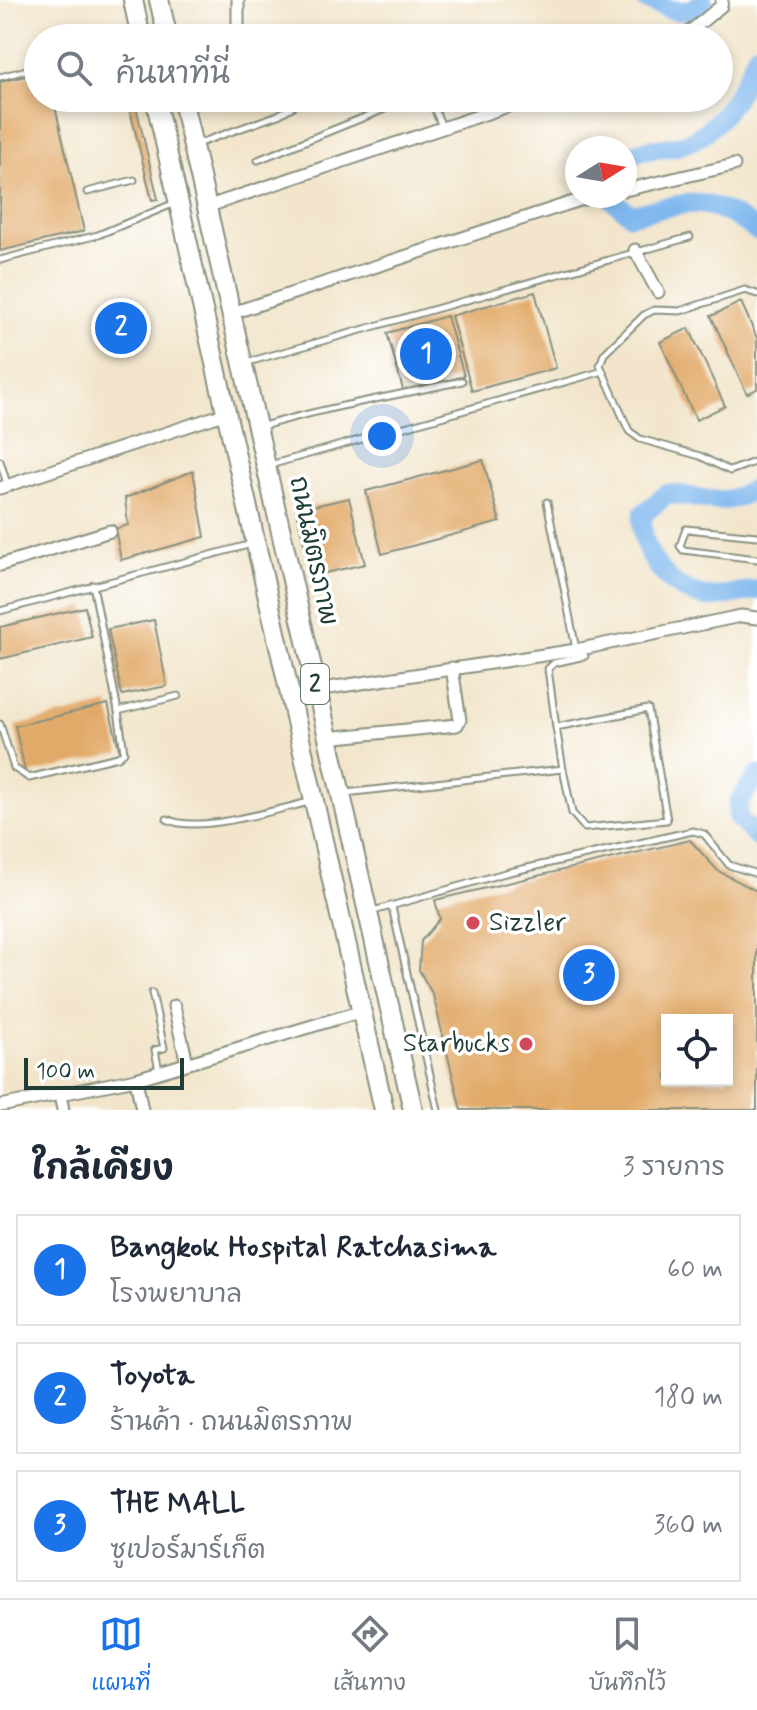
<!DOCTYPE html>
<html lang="th">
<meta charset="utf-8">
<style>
body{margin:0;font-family:Mynerve,"Playpen Sans Thai",sans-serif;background:#f2f2f3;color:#1f2937}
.controls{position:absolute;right:24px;bottom:24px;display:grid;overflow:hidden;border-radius:0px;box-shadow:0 4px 12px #0003}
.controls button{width:72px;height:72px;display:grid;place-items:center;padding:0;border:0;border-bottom:2px solid #e0e1e3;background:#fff;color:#1f2937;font:40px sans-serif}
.compass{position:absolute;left:565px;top:136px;width:72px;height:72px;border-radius:50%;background:#fff;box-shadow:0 4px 12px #0003;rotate:79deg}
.scale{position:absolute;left:24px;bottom:20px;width:160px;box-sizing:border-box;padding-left:8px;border:4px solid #1f3d34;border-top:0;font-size:22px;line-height:28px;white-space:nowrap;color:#1f3d34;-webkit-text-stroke:6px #fff;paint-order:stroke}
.you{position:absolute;left:382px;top:436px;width:28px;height:28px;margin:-20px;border:6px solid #fff;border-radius:50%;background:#1a73e8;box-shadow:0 0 0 12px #1a73e833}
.badge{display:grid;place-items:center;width:52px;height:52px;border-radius:50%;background:#1a73e8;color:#fff;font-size:26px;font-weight:700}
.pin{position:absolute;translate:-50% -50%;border:4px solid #fff;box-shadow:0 2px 8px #0006}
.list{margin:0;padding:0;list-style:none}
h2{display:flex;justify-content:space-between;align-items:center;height:104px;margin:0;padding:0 32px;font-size:34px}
h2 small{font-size:26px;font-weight:400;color:#747a83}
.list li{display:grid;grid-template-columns:52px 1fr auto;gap:24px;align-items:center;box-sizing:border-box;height:112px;margin:0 16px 16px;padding:0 16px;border:2px solid #e0e1e3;border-radius:0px}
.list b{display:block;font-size:30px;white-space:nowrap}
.list p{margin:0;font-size:26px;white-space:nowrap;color:#747a83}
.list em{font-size:26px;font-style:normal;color:#747a83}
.icon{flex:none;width:44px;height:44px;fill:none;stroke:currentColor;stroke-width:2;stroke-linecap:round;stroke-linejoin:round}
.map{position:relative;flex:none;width:757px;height:1110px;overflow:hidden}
.search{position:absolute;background:#fff;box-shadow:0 4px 12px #0003;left:24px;right:24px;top:24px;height:88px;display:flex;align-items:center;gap:20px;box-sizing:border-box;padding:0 28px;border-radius:44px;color:#747a83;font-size:30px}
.sheet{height:488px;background:#fff}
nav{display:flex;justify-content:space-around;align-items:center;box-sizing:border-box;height:112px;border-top:2px solid #e0e1e3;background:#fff;font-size:22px;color:#747a83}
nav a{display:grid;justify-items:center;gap:4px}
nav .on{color:#1a73e8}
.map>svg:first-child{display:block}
</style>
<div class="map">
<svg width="757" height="1110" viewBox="0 0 757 1110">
<rect width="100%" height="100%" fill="#fff"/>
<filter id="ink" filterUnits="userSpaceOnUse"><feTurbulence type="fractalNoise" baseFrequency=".0125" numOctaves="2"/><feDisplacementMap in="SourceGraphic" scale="16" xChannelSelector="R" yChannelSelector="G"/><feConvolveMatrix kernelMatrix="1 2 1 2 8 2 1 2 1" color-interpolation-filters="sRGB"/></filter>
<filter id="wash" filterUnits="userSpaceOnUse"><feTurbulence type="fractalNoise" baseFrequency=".006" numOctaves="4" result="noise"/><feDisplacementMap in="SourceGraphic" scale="32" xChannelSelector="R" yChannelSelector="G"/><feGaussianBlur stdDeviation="1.8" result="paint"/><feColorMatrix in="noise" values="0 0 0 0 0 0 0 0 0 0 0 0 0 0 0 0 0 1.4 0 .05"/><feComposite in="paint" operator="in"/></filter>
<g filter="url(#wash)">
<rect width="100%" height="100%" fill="#f2e5cb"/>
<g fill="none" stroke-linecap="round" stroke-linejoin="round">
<!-- river -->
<g stroke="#7eb7ee" stroke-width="20">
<path d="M646,0c19,8 42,20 57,0"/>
<path d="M625,159c13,-11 31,-9 47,-12 44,-7 70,-57 85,-93"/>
<path d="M614,201l17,14c60,-13 74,-22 126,16"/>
<path d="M757,487c-36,24 -51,9 -90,7l-24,20c-6,37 25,76 63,83 12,2 37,-6 51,-7"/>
<polyline points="757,775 738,803 738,818 757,837"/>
</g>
</g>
<g id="blocks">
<!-- building -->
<g fill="#e2aa69" fill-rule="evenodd">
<polygon points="38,73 38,98 53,98 84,231 0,251 0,82"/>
<polygon points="127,98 134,98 158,199 152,200"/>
<polygon points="535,292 556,368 472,391 451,316"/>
<polygon points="741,302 757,338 757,389 747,394 711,316"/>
<polygon points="447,316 464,376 404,393 387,333"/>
<polygon points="689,328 725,406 696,420 660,342"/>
<polygon points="483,460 500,522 382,554 366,491"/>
<polygon points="193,471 205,537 121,560 115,529 128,525 125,498"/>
<polygon points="349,498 365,564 312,576 296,510"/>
<polygon points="85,607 92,637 0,659 0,627"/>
<polygon points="154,620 167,686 122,695 108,629"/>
<polygon points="108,704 120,753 26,775 15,726"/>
<path d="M690,840l28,31 39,20v219h-296l-28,-115 -14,-25 2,-29 19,-22 -5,-19zM667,1020h60v60h-60z"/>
</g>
</g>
</g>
<g filter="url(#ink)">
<use href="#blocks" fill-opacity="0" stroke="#889180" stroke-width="2"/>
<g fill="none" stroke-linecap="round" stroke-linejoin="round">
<!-- service casing -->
<g stroke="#889180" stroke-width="9">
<g id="service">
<polyline points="408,38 433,28"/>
<polyline points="0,77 38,67"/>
<polyline points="430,98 442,127"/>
<polyline points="197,144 278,115 307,98"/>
<polyline points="258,160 412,98"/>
<polyline points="87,192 134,180"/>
<polyline points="0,260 98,235 175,203"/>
<polyline points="757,294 745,290 680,311 654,310 644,315 604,354 600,365 629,431 640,439 700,456 730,471 757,461"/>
<polyline points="248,362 690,237"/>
<path d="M260,427c67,-20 134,-31 202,-46"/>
<polyline points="0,461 7,484"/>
<polyline points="270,465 600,372"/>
<polyline points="547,502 576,649"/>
<polyline points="757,536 686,529 680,546 683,550 757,559"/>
<polyline points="93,585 118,711"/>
<polyline points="0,611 252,544"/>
<polyline points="0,724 14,768 29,778 118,757 124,752 118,711 178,696"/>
<polyline points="556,727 548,669 554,663 585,656"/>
<polyline points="345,793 563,769 556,727 648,709 667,820 585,828 572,813 563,769"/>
<path d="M167,819c29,16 110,-10 143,-17"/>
<polyline points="392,907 438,1110"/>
<polyline points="370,912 505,873 693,831 704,834 729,865 757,874"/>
<polyline points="152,993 164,1048 155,1050 159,1071"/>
</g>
</g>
<!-- minor casing -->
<g stroke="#889180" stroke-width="15">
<g id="minor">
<polyline points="238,0 238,36"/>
<polyline points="682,38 721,6 722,0"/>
<polyline points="625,190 734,165"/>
<polyline points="206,207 532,98"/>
<polyline points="635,250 658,292"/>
<polyline points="232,313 592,196"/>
<polyline points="0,488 227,413"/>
<polyline points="0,565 110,531"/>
<polyline points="316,690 576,650 741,616 757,618"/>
<polyline points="327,738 457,725 460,720 452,668"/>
<polyline points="174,1006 187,1063"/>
<polyline points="136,1079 142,1110"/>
<polyline points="60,1095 63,1110"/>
<polyline points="0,1106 136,1079 362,1011"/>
</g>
</g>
<!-- trunk casing -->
<g stroke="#889180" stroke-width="22">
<g id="trunk">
<polyline points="133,0 141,38"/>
<polyline points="159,0 168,38"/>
<polyline points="155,98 384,1110"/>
<polyline points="182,98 413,1110"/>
</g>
</g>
<!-- service -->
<use href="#service" stroke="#fff" stroke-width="5"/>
<!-- minor -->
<use href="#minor" stroke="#fff" stroke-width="11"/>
<!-- trunk -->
<use href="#trunk" stroke="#fff" stroke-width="18"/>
</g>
</g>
<!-- markers -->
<g fill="#d1495b" stroke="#fff" stroke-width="3">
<circle cx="473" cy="923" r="8"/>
<circle cx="526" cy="1044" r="8"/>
</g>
<g text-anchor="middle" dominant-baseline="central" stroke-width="7" stroke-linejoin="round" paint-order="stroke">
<!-- shield labels -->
<rect fill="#fff" stroke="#627771" stroke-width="2" x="301" y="664" width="28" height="40" rx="6"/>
<g font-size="24" font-weight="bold" fill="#1f3d34">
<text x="315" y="684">2</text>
</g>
<!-- street labels -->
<g font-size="26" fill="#1f3d34" stroke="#fff">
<text transform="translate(313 551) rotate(78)">ถนนมิตรภาพ</text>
</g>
<!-- poi labels -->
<g font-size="26" fill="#1f3d34" stroke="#fff" text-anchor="start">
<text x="489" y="923">Sizzler</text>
<text x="510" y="1044" text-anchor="end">Starbucks</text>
</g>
</g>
</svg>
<div class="controls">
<button><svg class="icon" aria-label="locate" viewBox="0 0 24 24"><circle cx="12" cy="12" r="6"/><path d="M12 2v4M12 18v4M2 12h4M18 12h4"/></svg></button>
</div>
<svg class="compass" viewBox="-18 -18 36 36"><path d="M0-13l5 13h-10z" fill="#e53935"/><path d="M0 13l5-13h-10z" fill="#747a83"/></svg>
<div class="scale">100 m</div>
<div class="you"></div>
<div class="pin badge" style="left:426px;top:354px">1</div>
<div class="pin badge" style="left:121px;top:328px">2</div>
<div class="pin badge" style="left:589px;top:975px">3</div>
<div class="search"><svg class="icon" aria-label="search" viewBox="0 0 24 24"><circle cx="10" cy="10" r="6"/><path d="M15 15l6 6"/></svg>ค้นหาที่นี่</div>
</div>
<section class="sheet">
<h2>ใกล้เคียง<small>3 รายการ</small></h2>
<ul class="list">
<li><span class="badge">1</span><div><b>Bangkok Hospital Ratchasima</b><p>โรงพยาบาล</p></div><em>60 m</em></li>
<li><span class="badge">2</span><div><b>Toyota</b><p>ร้านค้า · ถนนมิตรภาพ</p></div><em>180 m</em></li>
<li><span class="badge">3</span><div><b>THE MALL</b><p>ซูเปอร์มาร์เก็ต</p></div><em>360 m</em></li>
</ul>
</section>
<nav>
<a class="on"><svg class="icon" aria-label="map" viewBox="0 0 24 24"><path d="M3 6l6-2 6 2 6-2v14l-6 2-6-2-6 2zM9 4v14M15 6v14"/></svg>แผนที่</a>
<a><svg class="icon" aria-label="directions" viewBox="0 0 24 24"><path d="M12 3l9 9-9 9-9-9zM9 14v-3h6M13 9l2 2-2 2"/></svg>เส้นทาง</a>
<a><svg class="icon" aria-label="saved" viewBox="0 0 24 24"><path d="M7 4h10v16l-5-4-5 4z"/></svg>บันทึกไว้</a>
</nav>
